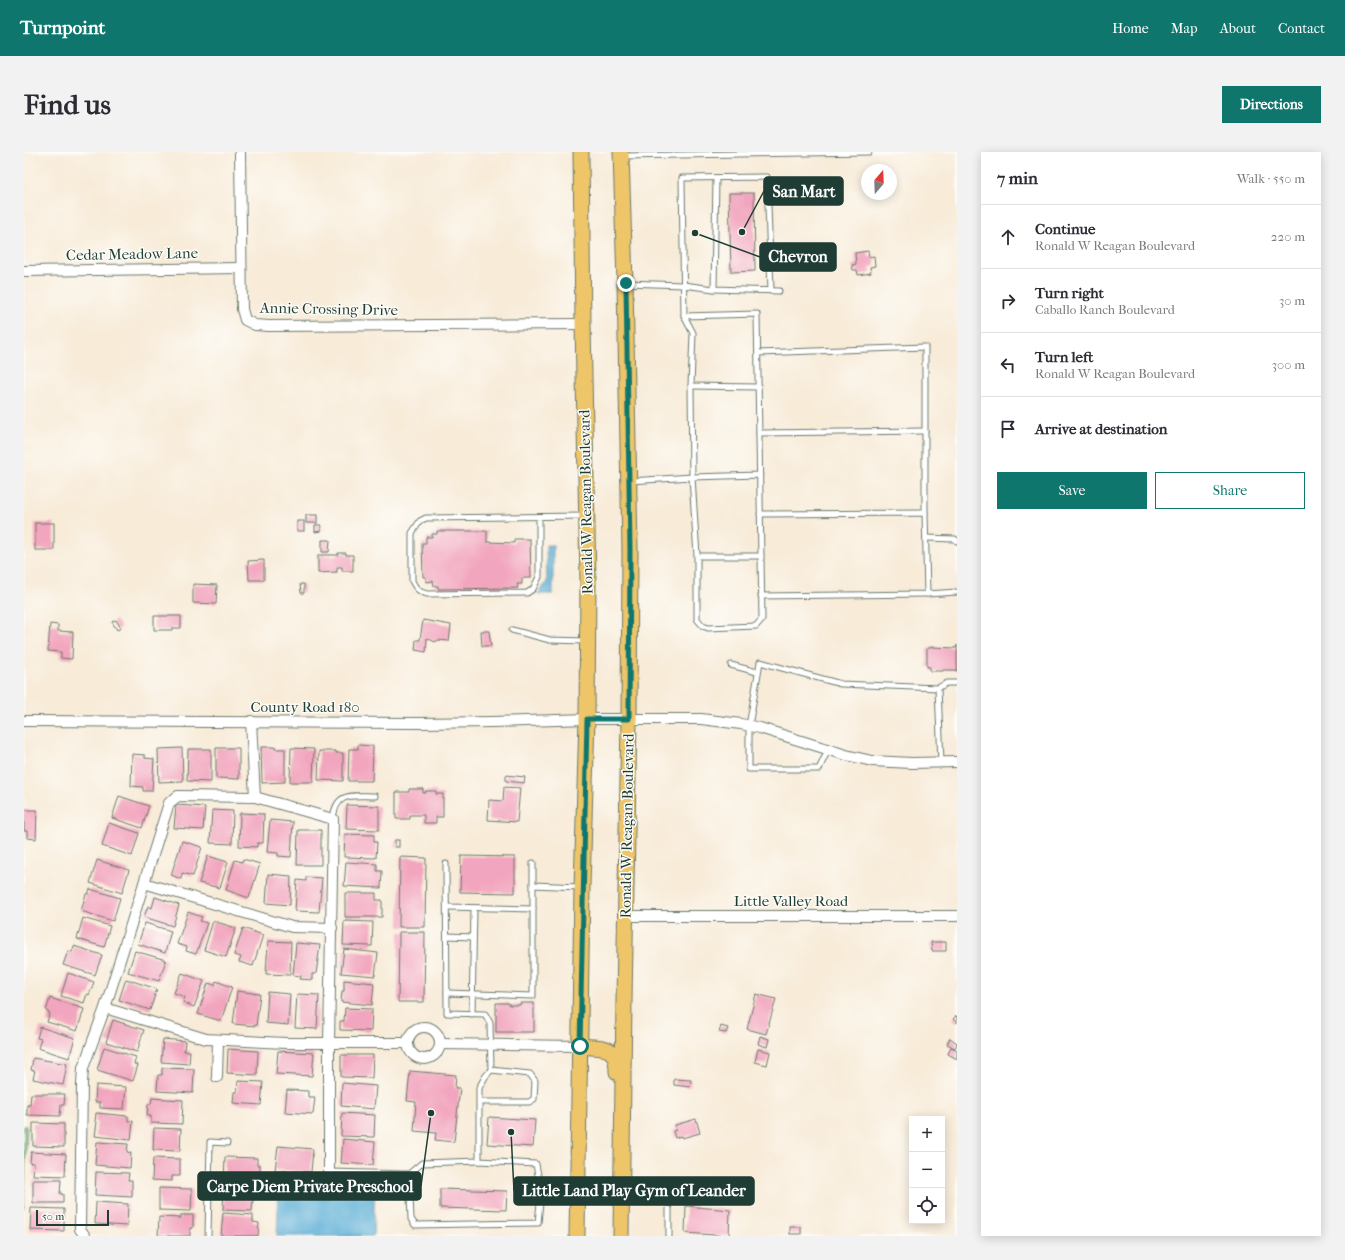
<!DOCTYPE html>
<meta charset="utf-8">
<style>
body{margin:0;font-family:"IM FELL French Canon",serif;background:#f2f2f3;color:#2b2b33}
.controls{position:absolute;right:12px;bottom:12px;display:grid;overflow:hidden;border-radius:0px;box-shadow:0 2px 10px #0003}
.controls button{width:36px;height:36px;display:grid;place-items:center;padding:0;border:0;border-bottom:1px solid #e1e1e2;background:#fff;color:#2b2b33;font:20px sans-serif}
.compass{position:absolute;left:837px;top:12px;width:36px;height:36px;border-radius:50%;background:#fff;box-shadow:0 2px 10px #0003;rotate:19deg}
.scale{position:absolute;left:12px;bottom:10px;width:73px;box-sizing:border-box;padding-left:4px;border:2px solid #1f3d34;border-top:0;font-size:11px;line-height:14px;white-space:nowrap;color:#1f3d34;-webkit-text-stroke:3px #fdfcf7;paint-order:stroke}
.stop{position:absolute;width:12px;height:12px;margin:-9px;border:3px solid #0f766e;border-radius:50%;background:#fff}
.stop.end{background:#0f766e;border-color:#fff;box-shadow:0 1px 4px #0008}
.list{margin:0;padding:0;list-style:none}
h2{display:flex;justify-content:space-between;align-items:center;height:52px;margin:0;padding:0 16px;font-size:17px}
h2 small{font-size:13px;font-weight:400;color:#7c7c81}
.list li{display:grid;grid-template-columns:26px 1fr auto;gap:12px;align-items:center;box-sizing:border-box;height:64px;padding:0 16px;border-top:1px solid #e1e1e2}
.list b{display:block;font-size:15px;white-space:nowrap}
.list p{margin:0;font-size:13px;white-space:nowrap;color:#7c7c81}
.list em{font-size:13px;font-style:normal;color:#7c7c81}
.actions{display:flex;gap:8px;padding:12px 16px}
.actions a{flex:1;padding:9px 0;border:1px solid #0f766e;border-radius:0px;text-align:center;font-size:14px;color:#0f766e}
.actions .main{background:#0f766e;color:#fff}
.icon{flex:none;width:22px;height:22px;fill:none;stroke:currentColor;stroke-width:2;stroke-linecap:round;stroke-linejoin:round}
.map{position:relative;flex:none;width:933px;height:1084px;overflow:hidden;border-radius:0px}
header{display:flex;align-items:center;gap:24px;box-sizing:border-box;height:56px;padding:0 20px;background:#0f766e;color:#fff}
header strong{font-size:19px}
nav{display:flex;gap:22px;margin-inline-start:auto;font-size:14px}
.intro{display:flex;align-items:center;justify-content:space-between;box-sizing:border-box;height:96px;padding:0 24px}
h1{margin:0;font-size:28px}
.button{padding:10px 18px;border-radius:0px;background:#0f766e;color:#fff;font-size:14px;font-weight:700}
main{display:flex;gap:24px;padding:0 24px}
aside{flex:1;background:#fff;border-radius:0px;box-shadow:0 2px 10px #0003}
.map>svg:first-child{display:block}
</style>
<header>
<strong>Turnpoint</strong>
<nav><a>Home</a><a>Map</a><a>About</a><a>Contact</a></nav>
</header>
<div class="intro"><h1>Find us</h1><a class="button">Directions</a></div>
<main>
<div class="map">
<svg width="933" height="1084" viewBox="0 0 933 1084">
<rect width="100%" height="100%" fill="#fdfcf7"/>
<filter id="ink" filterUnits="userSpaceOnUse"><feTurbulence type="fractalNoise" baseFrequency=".025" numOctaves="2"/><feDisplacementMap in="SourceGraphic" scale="8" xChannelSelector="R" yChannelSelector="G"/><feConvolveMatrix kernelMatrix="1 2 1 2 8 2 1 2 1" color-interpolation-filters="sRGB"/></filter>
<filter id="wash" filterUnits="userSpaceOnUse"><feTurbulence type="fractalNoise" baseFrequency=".012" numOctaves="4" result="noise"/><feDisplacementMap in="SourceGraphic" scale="16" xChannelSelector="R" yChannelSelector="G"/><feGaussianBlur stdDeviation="0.9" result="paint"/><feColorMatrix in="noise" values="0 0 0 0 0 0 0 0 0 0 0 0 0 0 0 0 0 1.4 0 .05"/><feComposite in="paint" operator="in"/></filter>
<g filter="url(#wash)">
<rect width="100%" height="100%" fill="#f8ebd8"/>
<!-- forest -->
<polygon fill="#7fbd7d" stroke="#4f7d58" points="0,974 3,974 0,1057"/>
<!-- water -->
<g fill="#5caed7" stroke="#3e7686">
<polygon points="522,393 529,393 529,442 514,442 523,430"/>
<polygon points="255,1034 351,1038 349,1084 253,1084"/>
</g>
<g id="blocks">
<!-- building -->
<g fill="#f2a5be">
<polygon points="705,41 730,41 731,119 707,120"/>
<polygon points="844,99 845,105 850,104 851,114 846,115 847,121 834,123 833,118 829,118 828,113 832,112 831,101"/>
<rect x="282" y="363" width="11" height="8"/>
<rect x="273" y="369" width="7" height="10"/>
<rect x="11" y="371" width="19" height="27"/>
<polygon points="291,373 297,373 297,379 291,380"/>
<polygon points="413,379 463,379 463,390 490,391 490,387 506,387 507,426 498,426 498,432 493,432 494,436 414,437 414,434 410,434 409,429 402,430 402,425 399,425 398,391 402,391 402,385 408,385 408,382 413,382"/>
<polygon points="298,388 306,388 305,400 298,400"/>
<polygon points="314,401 322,401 322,403 329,403 329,419 318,419 318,415 313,415 313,420 294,421 294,403 314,403"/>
<polygon points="240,408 240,428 225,428 224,409"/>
<polygon points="169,432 193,433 192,452 169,451"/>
<polygon points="276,432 280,432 280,441 277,441"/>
<polygon points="130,464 157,464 157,476 148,476 148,478 130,478"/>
<polygon points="92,468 97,476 93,478 88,470"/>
<polygon points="399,468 427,473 425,489 414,488 411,490 403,486 402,500 391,498 392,488 396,488"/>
<polygon points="26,472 34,473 34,479 49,480 48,507 37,506 37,500 24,499"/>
<polygon points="457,479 465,479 467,494 458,494"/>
<polygon points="933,493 933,519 931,518 919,518 919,519 906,519 906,515 903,515 903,496 907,496 907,495 932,496"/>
<polygon points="334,593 349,594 348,629 324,629 325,597 334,597"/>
<polygon points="237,595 251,595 251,597 261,597 261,630 238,631"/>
<polygon points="158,596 159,629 135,630 134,597"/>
<polygon points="192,596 215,596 215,627 192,626"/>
<polygon points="267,596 290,597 289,630 266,630"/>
<polygon points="164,597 187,597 187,630 163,629"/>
<polygon points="295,599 312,599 312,601 319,601 319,629 294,628"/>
<polygon points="108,602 121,603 121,606 130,607 128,639 119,639 119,635 107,634"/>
<polygon points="482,623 501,625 500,631 482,629"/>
<polygon points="480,635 496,636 493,670 464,668 465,648 479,649"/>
<polygon points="385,637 399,637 399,641 402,641 401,639 412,639 412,642 419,642 419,665 412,665 412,671 400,671 400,663 386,663 386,667 372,667 372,640 385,640"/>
<polygon points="95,644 125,654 118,676 88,666"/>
<polygon points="152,653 181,655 179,678 150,676"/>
<polygon points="323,653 355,654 355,678 322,677"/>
<polygon points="0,658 13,658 12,687 3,686 3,679 0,679"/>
<polygon points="188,658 209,659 208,692 186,691"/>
<polygon points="216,661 240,662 239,691 233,691 233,695 215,694"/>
<polygon points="246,668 269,670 267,705 254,704 254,701 243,700"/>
<polygon points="85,671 115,681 108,704 78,694"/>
<polygon points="274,678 297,678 297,713 273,713"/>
<polygon points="321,682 350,683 350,690 353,690 352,706 320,705"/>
<rect x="371" y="688" width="4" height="7"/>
<polygon points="158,689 178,695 169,724 158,721 157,727 147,723"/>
<polygon points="184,704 204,710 196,736 175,731"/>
<polygon points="437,704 491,705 491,741 436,740"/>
<polygon points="376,705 402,706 401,775 375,775"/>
<polygon points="219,707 236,712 225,746 202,738 211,708 218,710"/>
<polygon points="73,708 105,718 98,741 66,731"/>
<polygon points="322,710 353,712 353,719 358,719 357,736 320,734"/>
<polygon points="244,722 267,724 266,753 242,751"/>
<polygon points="282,725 298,726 295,760 271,759 273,728 282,729"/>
<polygon points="66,737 96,746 89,769 57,759 62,742 64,742"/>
<polygon points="321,741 352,741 352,748 358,748 358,765 321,765"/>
<polygon points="131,745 155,753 149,774 120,765 124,754 128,756"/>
<polygon points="164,760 178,765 176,769 183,771 172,802 162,799 163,795 153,792"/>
<polygon points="59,766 86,774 80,795 53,787"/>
<polygon points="189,769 212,776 202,805 180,798"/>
<polygon points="320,769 349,770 348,794 319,793"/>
<polygon points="121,771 147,779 141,801 114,792"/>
<polygon points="219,776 239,783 229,814 215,810 217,805 210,803"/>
<polygon points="375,780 401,780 400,850 374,850"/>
<polygon points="244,789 267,790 266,823 242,822"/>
<polygon points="907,790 922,790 922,799 908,799"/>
<polygon points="272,791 296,793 292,822 288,822 288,828 276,827 277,824 269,823"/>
<polygon points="50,794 78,803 71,823 39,813 44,799 48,800"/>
<polygon points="320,797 354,801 351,824 317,821"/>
<polygon points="111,799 142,808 135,829 104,820"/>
<polygon points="44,821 70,830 65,843 63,842 60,851 37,844"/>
<polygon points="158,821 180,829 170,855 159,850 161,845 150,841"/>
<polygon points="102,827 133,837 126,858 95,848"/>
<polygon points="320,828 350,831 348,853 317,850 318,839 320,839"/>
<polygon points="192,829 208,835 197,869 174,862 184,831 191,833"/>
<polygon points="213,839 236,842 232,874 209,872"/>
<polygon points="244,840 266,842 264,873 242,871"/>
<polygon points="273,842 295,843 293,877 271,876"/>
<polygon points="732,842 752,847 742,882 723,877"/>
<polygon points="26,846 60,857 53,879 23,870 26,861 22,859"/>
<polygon points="472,851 485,851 485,853 496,853 496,851 510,851 510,880 472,880"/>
<polygon points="321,856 348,857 347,879 316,878 316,869 320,869"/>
<polygon points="932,864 933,865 933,871 929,867"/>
<polygon points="89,868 120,878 113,900 82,890"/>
<polygon points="697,874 704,876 702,881 695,880"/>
<polygon points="16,875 51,886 45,906 14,896 17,887 13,886"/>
<polygon points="736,884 745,887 743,895 734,892"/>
<polygon points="926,886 933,891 931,896 923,892"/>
<polygon points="139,887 161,889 160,899 166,899 165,912 137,910"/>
<polygon points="80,895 112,905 110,912 114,913 109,929 73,918"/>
<polygon points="927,895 933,898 933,907 924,902"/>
<polygon points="204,897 234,899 233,923 203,921"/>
<polygon points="734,897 746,900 743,913 731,910"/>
<polygon points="254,899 290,901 288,924 252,922"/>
<polygon points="317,903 349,903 348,926 317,925"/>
<polygon points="9,906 43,912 39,933 9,927 11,919 7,918"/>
<polygon points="138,916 170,917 169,941 133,939 134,923 138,923"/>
<polygon points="386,919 432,923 431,936 436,936 430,990 411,988 412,981 390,979 392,950 383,949"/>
<polygon points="650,927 667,928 666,935 650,933"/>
<polygon points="214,929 239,930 237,953 209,951 210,940 213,940"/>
<polygon points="318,931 352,934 350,957 317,954"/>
<polygon points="72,933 102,935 100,957 76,956 76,950 71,950"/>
<polygon points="263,938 284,939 284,945 291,945 289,962 261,960"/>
<polygon points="7,942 41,942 40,953 37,953 36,964 3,963 3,953 6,953"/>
<polygon points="128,946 159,948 158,972 127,971 127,964 123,964 124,952 127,952"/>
<polygon points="72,961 104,964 104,969 109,969 107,988 71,984 73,970 71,970"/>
<polygon points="318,961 351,963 350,985 317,984"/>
<polygon points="465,965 511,968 509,995 463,992"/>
<polygon points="672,967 676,981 658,986 657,984 651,986 649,979 652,978 651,973"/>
<polygon points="9,971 40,972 40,995 9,994"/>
<polygon points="130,976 157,977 156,999 129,998"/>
<polygon points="319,987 351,990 349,1013 317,1011"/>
<polygon points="73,990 104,992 103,1000 107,1001 106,1016 71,1013"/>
<polygon points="254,994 289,997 287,1020 251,1018"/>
<polygon points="7,1000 42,1002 41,1024 9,1023 10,1011 6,1011"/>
<polygon points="201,1005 233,1006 233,1013 236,1013 236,1030 200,1029"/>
<polygon points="129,1006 156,1007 156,1024 148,1024 148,1029 128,1028"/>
<polygon points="72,1020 105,1021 104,1028 108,1028 108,1045 71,1043"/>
<polygon points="9,1028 37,1028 36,1042 39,1042 39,1051 9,1051"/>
<polygon points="200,1034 230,1035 228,1059 199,1058"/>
<polygon points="135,1036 168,1037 167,1059 135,1058"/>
<polygon points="416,1037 483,1039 482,1058 416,1056"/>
<polygon points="72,1050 104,1052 103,1074 71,1072"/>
<polygon points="662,1054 706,1058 705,1084 661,1081"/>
<polygon points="7,1056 40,1057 40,1079 6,1078"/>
<polygon points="199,1061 229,1063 229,1070 235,1071 234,1084 197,1084"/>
<polygon points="157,1063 169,1063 169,1076 166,1076 166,1084 134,1084 135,1065 157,1066"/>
<rect x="766" y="1075" width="11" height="7"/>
</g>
</g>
</g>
<g filter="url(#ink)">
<use href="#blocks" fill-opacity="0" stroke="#6b7a6d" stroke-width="1"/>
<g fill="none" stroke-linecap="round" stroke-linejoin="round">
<!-- service casing -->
<g stroke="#6b7a6d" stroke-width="7">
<g id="service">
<polyline points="598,4 845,0"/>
<polyline points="602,131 659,133 690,137 755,139"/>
<polyline points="690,137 692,26"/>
<polyline points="660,164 733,162 738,467 732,474 684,476 679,474 673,467 673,404 668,325 736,323"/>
<polyline points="734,201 901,195 901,361"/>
<polyline points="667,234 734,235"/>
<polyline points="735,281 901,279"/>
<polyline points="606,329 668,325 667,234 669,181 660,164 658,26 743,25 747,139"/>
<polyline points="736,362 901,361 903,442 737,444"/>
<path d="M515,365v60l-6,12 -6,4 -100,1c-8,-2 -11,-5 -15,-13v-48l8,-12 6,-3 159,-2"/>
<polyline points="902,386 931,387 933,389"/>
<polyline points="673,404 737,404"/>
<polyline points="903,442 933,440"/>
<polyline points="488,478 526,488 562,489"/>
<polyline points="707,513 733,520"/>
<polyline points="804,598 795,617 725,617 725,574 736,510 817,532 914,536"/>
<polyline points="917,610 914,536 923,531 933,531"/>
<path d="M309,667c3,-28 19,-23 42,-23"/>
<polyline points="422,712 423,861 461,862 466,871 467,918 461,925 455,936 455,1009 512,1012 517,1040 552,1041"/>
<polyline points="509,733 509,711"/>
<polyline points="423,755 509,757 509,733 556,735"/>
<polyline points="423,784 449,785"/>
<polyline points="423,841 509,844 509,757"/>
<polyline points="448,862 450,756"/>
<polyline points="456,950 505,950 510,947 511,929 506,922 467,918"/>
<polyline points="305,1020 385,1022 398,1011 455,1009"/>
<polyline points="385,1022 387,1067 391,1073 514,1071 517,1040"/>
<polyline points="184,1084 186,990 203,991"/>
<polyline points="645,1084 645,1057"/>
</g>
</g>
<!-- minor casing -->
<g stroke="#6b7a6d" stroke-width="12">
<g id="minor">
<polyline points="216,0 218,157 221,168 231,173 245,174 559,172"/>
<polyline points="0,119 217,116"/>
<polyline points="0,569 395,571 468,570 563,567 677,567 717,572 736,576 822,603 848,609 888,611 933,610"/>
<polyline points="227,569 231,645"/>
<polyline points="120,731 268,775 308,776"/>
<polyline points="601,764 933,764"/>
<polyline points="81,856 182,887 262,891 384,891"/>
<circle cx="400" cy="891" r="16"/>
<polyline points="416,892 556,894"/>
<polyline points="193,925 194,888"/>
<polyline points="61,1084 56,1077 58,932 59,916 81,856 145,651 154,644 231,645 309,667 305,891 305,1020"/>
</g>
</g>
<!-- primary casing -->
<g stroke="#6b7a6d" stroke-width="17">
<g id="primary">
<polyline points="597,0 601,131 606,399 605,567 600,849 597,1084"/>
<path d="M556,894c23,3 37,-3 37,26"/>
<polyline points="553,1084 558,735 563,567 564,430 559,172 557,0"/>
</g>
</g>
<!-- service -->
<use href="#service" stroke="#fff" stroke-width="5"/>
<!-- minor -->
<use href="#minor" stroke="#fff" stroke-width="10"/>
<!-- primary -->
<use href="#primary" stroke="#eec569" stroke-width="15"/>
</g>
</g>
<g fill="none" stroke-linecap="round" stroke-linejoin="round" filter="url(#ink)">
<!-- route -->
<polyline stroke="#0f766e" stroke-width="5" points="556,894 563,567 605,567 606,399 602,131"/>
</g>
<g text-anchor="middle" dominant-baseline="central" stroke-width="3" stroke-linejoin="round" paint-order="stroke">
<!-- street labels -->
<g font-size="15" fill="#1f3d34" stroke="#fdfcf7">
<text transform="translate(108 102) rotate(-1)">Cedar Meadow Lane</text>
<text transform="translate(305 157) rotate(1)">Annie Crossing Drive</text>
<text transform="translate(562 350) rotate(-91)">Ronald W Reagan Boulevard</text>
<text x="281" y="555">County Road 180</text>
<text transform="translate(603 674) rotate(-89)">Ronald W Reagan Boulevard</text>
<text x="767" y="749">Little Valley Road</text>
</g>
</g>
<!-- callouts -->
<path fill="none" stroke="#1f3d34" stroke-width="1.5" d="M718 80L740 39M671 81L736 105M407 961L397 1034M487 980L490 1039"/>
<g fill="#1f3d34" stroke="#fdfcf7" stroke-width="1.5">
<circle cx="718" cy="80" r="4"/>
<circle cx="671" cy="81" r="4"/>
<circle cx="407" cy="961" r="4"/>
<circle cx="487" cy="980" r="4"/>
</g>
<g fill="#1f3d34" stroke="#1f3d34" stroke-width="1.5">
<rect x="740" y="25" width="79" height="28" rx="4"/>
<rect x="736" y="91" width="76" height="28" rx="4"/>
<rect x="174" y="1020" width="223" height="28" rx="4"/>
<rect x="490" y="1025" width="240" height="28" rx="4"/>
</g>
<g font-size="16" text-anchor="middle" font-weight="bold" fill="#fff">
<text x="780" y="45">San Mart</text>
<text x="774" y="110">Chevron</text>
<text x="286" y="1040">Carpe Diem Private Preschool</text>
<text x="610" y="1044">Little Land Play Gym of Leander</text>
</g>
</svg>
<div class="controls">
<button>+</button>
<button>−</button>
<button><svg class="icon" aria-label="locate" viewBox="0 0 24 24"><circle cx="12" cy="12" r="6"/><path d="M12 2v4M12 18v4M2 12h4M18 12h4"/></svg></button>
</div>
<svg class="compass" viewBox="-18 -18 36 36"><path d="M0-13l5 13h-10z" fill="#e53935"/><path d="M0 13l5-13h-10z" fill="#7c7c81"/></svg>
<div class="scale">50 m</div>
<div class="stop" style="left:556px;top:894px"></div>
<div class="stop end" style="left:602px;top:131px"></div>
</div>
<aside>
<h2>7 min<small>Walk · 550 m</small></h2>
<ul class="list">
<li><svg class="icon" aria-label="ahead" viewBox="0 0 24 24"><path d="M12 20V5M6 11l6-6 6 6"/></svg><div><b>Continue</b><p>Ronald W Reagan Boulevard</p></div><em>220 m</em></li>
<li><svg class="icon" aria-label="right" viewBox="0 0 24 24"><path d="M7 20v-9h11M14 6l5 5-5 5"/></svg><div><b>Turn right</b><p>Caballo Ranch Boulevard</p></div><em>30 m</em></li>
<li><svg class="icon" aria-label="left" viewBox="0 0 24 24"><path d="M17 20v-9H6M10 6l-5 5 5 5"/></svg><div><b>Turn left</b><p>Ronald W Reagan Boulevard</p></div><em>300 m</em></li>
<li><svg class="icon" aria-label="arrive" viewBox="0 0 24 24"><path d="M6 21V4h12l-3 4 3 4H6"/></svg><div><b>Arrive at destination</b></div></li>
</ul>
<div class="actions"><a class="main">Save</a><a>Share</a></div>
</aside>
</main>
